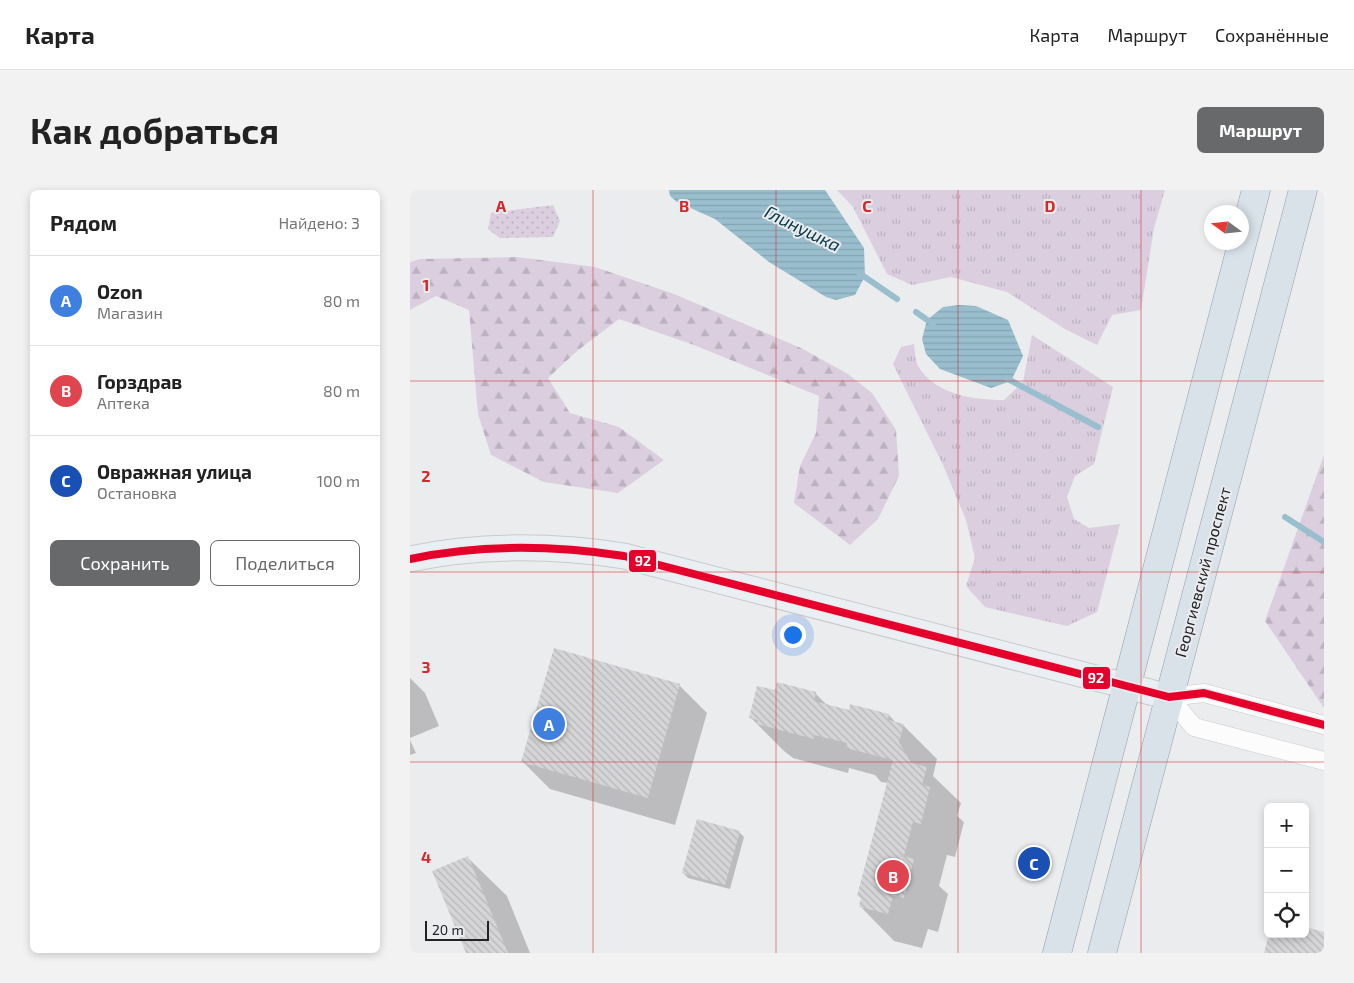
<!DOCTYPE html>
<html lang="ru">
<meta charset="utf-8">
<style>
body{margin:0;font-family:"Exo 2",sans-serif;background:#f2f2f2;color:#222}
.controls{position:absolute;right:15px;bottom:15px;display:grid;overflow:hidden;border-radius:8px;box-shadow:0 2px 8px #0003}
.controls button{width:45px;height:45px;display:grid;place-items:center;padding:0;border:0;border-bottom:1px solid #e0e0e0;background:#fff;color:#222;font:25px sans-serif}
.compass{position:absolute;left:794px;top:15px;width:45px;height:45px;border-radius:50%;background:#fff;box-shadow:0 2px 8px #0003;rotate:285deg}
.scale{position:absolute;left:15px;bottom:12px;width:64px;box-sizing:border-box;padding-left:5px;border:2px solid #222324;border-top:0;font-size:14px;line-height:18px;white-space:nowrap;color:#222324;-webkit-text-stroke:4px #eaebef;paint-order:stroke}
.you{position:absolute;left:382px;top:444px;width:18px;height:18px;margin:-12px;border:4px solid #fff;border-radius:50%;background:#1a73e8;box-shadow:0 0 0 8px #1a73e833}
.badge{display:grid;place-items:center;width:32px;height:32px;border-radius:50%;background:#68696b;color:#fff;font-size:16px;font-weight:700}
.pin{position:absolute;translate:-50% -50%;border:2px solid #fff;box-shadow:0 1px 5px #0006}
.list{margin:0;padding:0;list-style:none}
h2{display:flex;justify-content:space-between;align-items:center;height:65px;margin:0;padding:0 20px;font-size:21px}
h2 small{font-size:16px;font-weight:400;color:#767676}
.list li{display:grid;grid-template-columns:32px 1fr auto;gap:15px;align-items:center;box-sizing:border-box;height:90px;padding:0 20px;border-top:1px solid #e0e0e0}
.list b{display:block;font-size:19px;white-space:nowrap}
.list p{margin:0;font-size:16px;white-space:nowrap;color:#767676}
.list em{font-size:16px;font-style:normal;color:#767676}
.actions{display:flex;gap:10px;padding:15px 20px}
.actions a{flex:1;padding:11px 0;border:1px solid #68696b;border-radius:8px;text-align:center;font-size:18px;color:#68696b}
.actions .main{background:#68696b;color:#fff}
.icon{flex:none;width:28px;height:28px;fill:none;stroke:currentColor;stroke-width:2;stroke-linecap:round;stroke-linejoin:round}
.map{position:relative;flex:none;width:914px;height:763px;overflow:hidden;border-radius:8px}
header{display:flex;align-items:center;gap:30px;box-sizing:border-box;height:70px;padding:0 25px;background:#fff;border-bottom:1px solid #e0e0e0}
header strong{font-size:24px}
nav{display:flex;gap:28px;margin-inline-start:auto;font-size:18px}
.intro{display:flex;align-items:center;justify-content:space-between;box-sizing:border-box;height:120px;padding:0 30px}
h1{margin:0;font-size:35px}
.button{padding:12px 22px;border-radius:8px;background:#68696b;color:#fff;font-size:18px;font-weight:700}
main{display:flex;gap:30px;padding:0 30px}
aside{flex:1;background:#fff;border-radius:8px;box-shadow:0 2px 8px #0003}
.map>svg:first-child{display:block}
</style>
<header>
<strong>Карта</strong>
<nav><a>Карта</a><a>Маршрут</a><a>Сохранённые</a></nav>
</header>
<div class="intro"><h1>Как добраться</h1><a class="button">Маршрут</a></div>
<main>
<aside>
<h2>Рядом<small>Найдено: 3</small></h2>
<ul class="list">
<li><span class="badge" style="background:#3f7fe0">A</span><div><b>Ozon</b><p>Магазин</p></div><em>80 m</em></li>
<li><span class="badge" style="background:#e0444e">B</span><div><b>Горздрав</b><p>Аптека</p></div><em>80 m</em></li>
<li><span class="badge" style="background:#1a4fb4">C</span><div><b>Овражная улица</b><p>Остановка</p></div><em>100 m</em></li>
</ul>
<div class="actions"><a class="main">Сохранить</a><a>Поделиться</a></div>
</aside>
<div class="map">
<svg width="914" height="763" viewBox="0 0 914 763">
<defs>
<pattern id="grass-tufts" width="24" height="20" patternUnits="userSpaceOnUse" patternTransform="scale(1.25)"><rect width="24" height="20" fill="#dacedf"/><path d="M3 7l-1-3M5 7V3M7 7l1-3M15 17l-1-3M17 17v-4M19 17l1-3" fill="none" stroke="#bbb1bf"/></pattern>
<pattern id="forest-firs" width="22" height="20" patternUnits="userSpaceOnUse" patternTransform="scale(1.25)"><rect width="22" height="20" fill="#dacedf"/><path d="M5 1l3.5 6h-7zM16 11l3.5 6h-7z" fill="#bbb1bf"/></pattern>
<pattern id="park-dots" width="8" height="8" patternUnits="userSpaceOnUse" patternTransform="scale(1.25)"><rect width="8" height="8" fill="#dacedf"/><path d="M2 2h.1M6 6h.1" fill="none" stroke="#bbb1bf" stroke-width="1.8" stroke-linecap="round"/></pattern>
<pattern id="water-rules" width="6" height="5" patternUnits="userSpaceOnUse" patternTransform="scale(1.25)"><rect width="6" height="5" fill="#99bece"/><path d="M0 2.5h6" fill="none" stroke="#84a3b1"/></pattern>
<pattern id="building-back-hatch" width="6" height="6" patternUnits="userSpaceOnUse" patternTransform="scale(1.25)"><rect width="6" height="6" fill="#d5d5d7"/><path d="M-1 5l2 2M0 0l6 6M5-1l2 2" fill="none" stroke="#b7b7b8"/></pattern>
</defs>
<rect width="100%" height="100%" fill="#ebecee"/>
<!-- grass -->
<g fill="url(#grass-tufts)">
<polygon points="427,0 755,0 744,38 731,120 702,125 687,155 655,139 597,102 541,87 502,95 477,84 443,17"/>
<path d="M622,145l81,52 -19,77 -19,12 -8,21 7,22 15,9 31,-4 -23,88 -30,14 -82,-19 -19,-21 9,-28 -9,-38 -23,-55 -50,-101 8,-17 13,-3c1,6 1,16 4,22 17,29 56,34 86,34l19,-18z"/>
</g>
<!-- forest -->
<g fill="url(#forest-firs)">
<polygon points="107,67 185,77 264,104 391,158 438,184 462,203 486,240 489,286 468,329 440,355 384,313 390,276 406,243 409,206 284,155 209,129 167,161 138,188 160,223 209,237 254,270 208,303 134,292 81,265 68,224 59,120 26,106 0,120 0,72 10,69"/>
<polygon points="914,265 914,518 855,431"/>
</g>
<!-- park -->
<polygon fill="url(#park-dots)" points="143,15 150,31 143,47 90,48 78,39 81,23"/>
<!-- water -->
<g fill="url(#water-rules)">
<polygon points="259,0 415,0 454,58 455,86 445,105 426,110 416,107 359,72 305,29 267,12 260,6"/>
<polygon points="549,115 566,116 598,130 613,166 601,191 581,198 530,179 516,164 512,149 517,130 533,117"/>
</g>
<!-- shadow -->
<g fill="#0003">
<polygon points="145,460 270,496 297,523 265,635 140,599 113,572"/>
<polygon points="0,488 15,503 29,536 0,548"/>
<polygon points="366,502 405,503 418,516 440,521 479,525 487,534 493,535 527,569 523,586 551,613 547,626 554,632 545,667 537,665 529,696 538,704 528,742 518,739 512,758 484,751 450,716 452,709 449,706 478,593 471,592 465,585 439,578 438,583 383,568 374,561 340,527"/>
<polygon points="0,550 6,563 0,565"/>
<polygon points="329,642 334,647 320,699 278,688 273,683"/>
<polygon points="58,668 97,706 120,763 58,763"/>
</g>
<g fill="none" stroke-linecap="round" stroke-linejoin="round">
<!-- stream -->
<g stroke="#99bece" stroke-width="6">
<polyline points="449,83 487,109"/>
<polyline points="506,122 523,134"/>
<polyline points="596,188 688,237"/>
<polyline points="875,327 914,352"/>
</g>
</g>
<!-- building -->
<g fill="url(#building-back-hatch)">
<polygon points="144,458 270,494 238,608 111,572"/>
<polygon points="367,492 406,502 404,511 439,520 440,514 479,524 478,530 494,534 489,552 501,573 517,577 512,595 520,597 511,634 503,632 494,666 504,669 494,708 483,706 478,724 449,717 451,707 447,706 483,570 436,558 437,553 404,545 404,549 347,534 348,530 339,528 347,496 365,500"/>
<polygon points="287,629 330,641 315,695 272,683"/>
<polygon points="58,666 98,763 56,763 22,681"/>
<polygon points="895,737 914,742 914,763 854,763 859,744 895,744"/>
</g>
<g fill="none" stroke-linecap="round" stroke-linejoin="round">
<!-- street casing -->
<g stroke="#c9cacb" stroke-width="19">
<g id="street">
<polyline points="759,507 784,537 914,571"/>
<polyline points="759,507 794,503 914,535"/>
</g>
</g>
<!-- secondary casing -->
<g stroke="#c9cacb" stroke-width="27">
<path id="secondary" d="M0,369c71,-15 142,-14 214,-3l545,141"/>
</g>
<!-- primary casing -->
<g stroke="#8e9eaa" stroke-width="29">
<g id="primary">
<polyline points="647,763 846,0"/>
<polyline points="692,763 893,0"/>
</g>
</g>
<!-- street -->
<use href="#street" stroke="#fcfcfc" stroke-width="18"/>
<!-- secondary -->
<use href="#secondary" stroke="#eaeff3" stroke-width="25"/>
<!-- primary -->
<use href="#primary" stroke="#d9e2e9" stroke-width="28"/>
<!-- bus-1 casing -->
<g stroke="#eaebef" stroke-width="11">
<path id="bus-1" d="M0,369c71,-15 142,-14 214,-3l545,141 35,-4 120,32"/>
</g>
<!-- bus-1 -->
<use href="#bus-1" stroke="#e4002b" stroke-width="8"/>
</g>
<!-- grid -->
<path fill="none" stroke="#d62828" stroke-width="1" stroke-opacity="0.55" d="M183,0v763M366,0v763M548,0v763M731,0v763M0,191h914M0,382h914M0,572h914"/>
<g text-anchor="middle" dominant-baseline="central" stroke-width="4" stroke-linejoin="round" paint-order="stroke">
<!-- street labels -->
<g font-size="16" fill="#222324" stroke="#eaebef">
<text transform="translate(792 382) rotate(-75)">Георгиевский проспект</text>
</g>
<!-- water labels -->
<g font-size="18" font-style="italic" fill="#053747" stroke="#eaebef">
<text transform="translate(393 38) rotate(26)">Глинушка</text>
</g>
</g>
<g font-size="16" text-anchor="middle" font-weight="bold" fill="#d62828" stroke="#eaebef" stroke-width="4" stroke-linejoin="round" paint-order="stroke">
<text x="91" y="22">A</text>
<text x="274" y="22">B</text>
<text x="457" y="22">C</text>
<text x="640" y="22">D</text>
<text x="16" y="101">1</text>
<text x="16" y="292">2</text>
<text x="16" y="483">3</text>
<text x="16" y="673">4</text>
</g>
<g stroke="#eaebef" stroke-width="2">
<rect x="218" y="359" width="29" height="24" rx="5" fill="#e4002b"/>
<rect x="672" y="476" width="29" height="24" rx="5" fill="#e4002b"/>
</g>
<g font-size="14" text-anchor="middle" font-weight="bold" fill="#fff">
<text x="233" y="376">92</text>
<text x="686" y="493">92</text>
</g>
</svg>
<div class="controls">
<button>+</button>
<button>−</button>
<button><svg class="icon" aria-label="locate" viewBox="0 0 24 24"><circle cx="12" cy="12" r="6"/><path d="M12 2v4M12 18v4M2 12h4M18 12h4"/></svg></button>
</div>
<svg class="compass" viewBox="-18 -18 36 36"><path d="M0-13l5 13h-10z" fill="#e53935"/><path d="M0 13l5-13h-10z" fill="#767676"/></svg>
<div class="scale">20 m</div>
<div class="you"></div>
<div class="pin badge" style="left:139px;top:534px;background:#3f7fe0">A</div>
<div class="pin badge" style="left:483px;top:686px;background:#e0444e">B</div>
<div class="pin badge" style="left:624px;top:673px;background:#1a4fb4">C</div>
</div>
</main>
